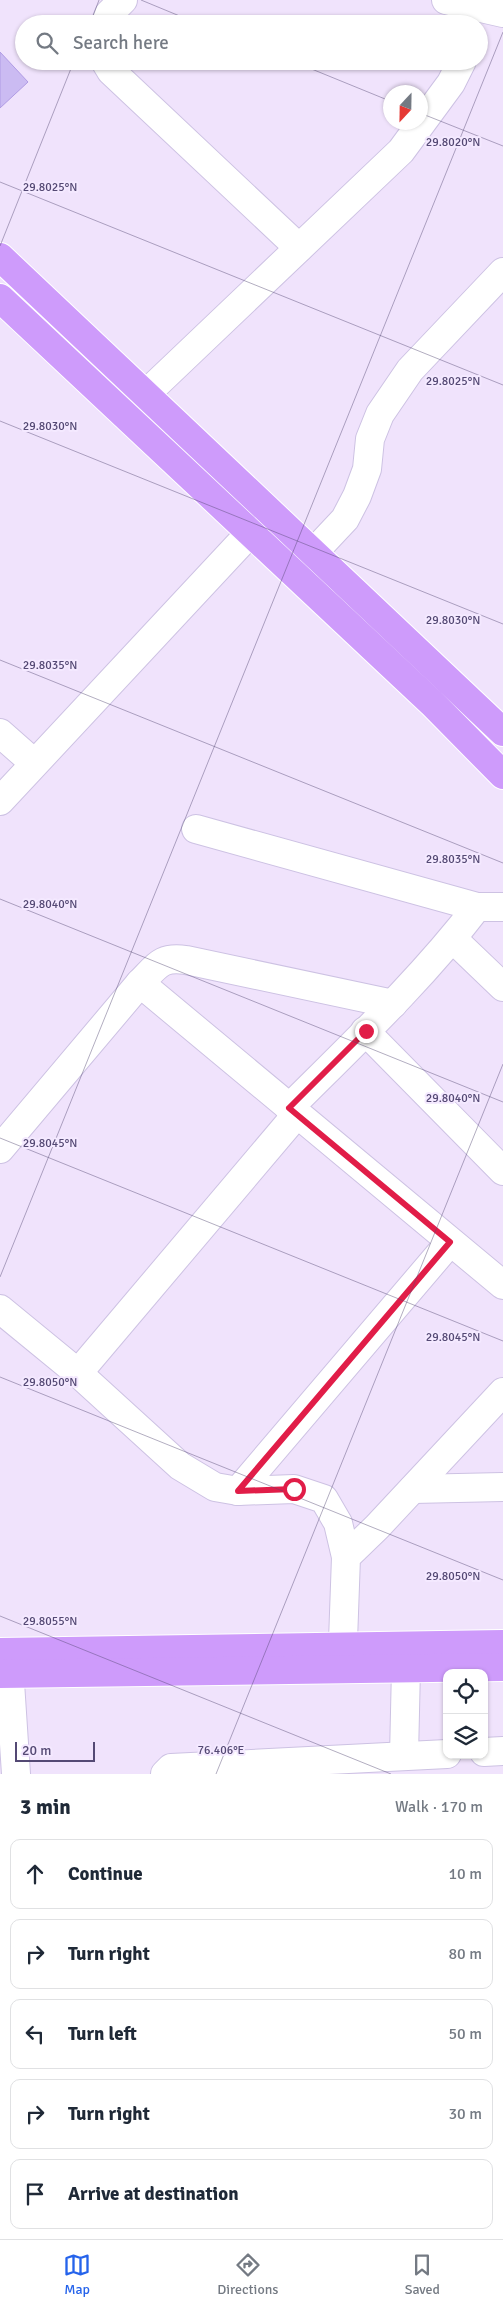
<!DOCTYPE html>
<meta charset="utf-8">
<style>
body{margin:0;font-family:Signika,sans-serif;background:#f6f6f7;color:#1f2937}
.controls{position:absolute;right:15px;bottom:15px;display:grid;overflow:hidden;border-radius:10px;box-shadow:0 1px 4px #0004}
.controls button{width:45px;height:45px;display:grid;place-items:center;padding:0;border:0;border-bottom:1px solid #e0e1e3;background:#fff;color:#1f2937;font:25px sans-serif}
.compass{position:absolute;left:383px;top:85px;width:45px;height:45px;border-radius:50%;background:#fff;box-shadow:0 1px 4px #0004;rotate:202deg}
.scale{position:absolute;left:15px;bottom:12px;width:80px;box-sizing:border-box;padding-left:5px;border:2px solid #544974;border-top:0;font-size:14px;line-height:18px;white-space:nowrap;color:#544974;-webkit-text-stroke:4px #f4e9ff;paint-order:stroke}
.stop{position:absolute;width:15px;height:15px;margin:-11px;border:4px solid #e11d48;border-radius:50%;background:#fff}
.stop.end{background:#e11d48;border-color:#fff;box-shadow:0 1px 5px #0008}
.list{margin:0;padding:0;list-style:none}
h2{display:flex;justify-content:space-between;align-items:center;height:65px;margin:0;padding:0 20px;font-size:21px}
h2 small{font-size:16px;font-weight:400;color:#747a83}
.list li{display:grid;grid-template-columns:32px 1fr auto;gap:15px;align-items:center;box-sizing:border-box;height:70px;margin:0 10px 10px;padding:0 10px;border:1px solid #e0e1e3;border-radius:10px}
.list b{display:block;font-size:19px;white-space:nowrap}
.list em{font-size:16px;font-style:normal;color:#747a83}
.icon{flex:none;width:28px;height:28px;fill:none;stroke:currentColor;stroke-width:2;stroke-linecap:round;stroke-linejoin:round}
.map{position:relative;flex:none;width:503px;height:1774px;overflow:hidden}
.search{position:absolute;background:#fff;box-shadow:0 1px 4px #0004;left:15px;right:15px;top:15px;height:55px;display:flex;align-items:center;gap:12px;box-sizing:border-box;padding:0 18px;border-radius:28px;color:#747a83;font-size:19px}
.sheet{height:465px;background:#fff}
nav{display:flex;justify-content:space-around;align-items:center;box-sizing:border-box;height:70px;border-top:1px solid #e0e1e3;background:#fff;font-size:14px;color:#747a83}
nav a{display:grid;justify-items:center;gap:2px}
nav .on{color:#2563eb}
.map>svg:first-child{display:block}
</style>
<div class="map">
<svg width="503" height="1774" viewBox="0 0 503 1774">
<rect width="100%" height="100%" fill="#f0e3fc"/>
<!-- building -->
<polygon fill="#cbbbf2" stroke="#b09be4" points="0,52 28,82 0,108"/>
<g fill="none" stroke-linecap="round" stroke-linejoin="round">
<!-- minor casing -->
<g stroke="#cdc2e3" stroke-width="30">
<g id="minor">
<polyline points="446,0 503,13"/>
<polyline points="105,24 109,14 123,0"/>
<polyline points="105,61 111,71 299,248"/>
<polyline points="128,411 401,151 451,83 462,61"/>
<polyline points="314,552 345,519 357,496 367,469 370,439 380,414 410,370 503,272"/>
<polyline points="0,733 34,763"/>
<polyline points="0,801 250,533"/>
<polyline points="196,829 477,907 503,907"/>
<polyline points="453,939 503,987"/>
<polyline points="140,983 503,1285"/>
<polyline points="365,1031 503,1171"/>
<path d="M289,1108c65,-65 132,-128 188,-201"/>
<path d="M0,1149l140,-166c17,-17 21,-27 46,-23l207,44"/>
<polyline points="0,1309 78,1373 180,1466 215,1487 238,1491 294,1489 324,1499 338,1523 346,1557"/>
<polyline points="78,1373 297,1114"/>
<polyline points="413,1489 503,1487"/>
<polyline points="238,1491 450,1242"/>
<polyline points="8,1652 16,1774"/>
<polyline points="342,1669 346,1557 377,1527 503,1392"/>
<polyline points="484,1752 503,1751"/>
<polyline points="404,1756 406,1668"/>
<polyline points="165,1774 171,1768 447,1754"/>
</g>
</g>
<!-- major casing -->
<g stroke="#fff" stroke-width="30">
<g id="major">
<polyline points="0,257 503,732"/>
<polyline points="0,298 432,703 503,775"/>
<polyline points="0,1652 503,1644"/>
<polyline points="0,1674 503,1667"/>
</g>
</g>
<!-- minor -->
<use href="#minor" stroke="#fff" stroke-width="28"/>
<!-- major -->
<use href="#major" stroke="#ce9bfb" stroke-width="28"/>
</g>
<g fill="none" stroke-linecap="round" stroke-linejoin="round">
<!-- route -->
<polyline stroke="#e11d48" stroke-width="6" points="294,1489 238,1491 450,1242 289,1108 366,1031"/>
</g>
<!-- ticks -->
<path fill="none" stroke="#544974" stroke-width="1" stroke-opacity="0.45" d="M141,0l58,24M90,24l9,-24M292,61l98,40M420,113l83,33M0,182l503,203M0,246l74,-185M0,421l503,203M0,660l503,203M0,899l503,203M0,1138l503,203M0,1277l503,-1245M0,1377l503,203M0,1616l391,158M216,1774l287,-710"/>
<g font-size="12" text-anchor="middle" fill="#544974" stroke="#f4e9ff" stroke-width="4" stroke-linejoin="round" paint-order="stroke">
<text x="453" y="146">29.8020°N</text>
<text x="50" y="191">29.8025°N</text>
<text x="453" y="385">29.8025°N</text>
<text x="50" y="430">29.8030°N</text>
<text x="453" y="624">29.8030°N</text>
<text x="50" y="669">29.8035°N</text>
<text x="453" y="863">29.8035°N</text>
<text x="50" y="908">29.8040°N</text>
<text x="453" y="1102">29.8040°N</text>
<text x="50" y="1147">29.8045°N</text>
<text x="453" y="1341">29.8045°N</text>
<text x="50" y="1386">29.8050°N</text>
<text x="453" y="1580">29.8050°N</text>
<text x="50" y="1625">29.8055°N</text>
<text x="221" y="1754">76.406°E</text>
</g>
</svg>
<div class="controls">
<button><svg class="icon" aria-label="locate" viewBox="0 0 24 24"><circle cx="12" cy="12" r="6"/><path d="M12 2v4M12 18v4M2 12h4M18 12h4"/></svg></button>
<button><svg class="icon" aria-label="layers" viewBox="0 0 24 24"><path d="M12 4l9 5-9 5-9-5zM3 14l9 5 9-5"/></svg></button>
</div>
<svg class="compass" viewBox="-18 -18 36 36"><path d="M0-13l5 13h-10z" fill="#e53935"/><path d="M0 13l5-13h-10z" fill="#747a83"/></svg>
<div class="scale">20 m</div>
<div class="stop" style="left:294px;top:1489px"></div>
<div class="stop end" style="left:366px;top:1031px"></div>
<div class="search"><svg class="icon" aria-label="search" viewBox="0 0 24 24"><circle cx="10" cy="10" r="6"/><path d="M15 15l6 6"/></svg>Search here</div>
</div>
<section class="sheet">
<h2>3 min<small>Walk · 170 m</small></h2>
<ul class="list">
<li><svg class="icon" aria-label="ahead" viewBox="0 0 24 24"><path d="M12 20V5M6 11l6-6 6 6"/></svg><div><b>Continue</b></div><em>10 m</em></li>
<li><svg class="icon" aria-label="right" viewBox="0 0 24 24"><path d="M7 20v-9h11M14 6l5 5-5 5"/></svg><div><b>Turn right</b></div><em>80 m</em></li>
<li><svg class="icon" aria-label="left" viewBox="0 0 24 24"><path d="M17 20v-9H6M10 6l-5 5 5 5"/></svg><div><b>Turn left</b></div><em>50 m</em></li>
<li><svg class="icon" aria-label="right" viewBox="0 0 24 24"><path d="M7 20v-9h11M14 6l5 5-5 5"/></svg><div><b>Turn right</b></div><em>30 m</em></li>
<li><svg class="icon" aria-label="arrive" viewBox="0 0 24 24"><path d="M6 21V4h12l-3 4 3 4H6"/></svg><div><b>Arrive at destination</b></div></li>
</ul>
</section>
<nav>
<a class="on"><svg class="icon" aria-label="map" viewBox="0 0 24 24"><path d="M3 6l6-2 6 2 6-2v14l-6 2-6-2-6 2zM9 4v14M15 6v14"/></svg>Map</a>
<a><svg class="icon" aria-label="directions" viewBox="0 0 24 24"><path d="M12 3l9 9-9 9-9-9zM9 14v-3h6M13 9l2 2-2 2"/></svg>Directions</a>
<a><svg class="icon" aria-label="saved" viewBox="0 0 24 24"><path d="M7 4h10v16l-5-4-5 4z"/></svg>Saved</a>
</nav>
